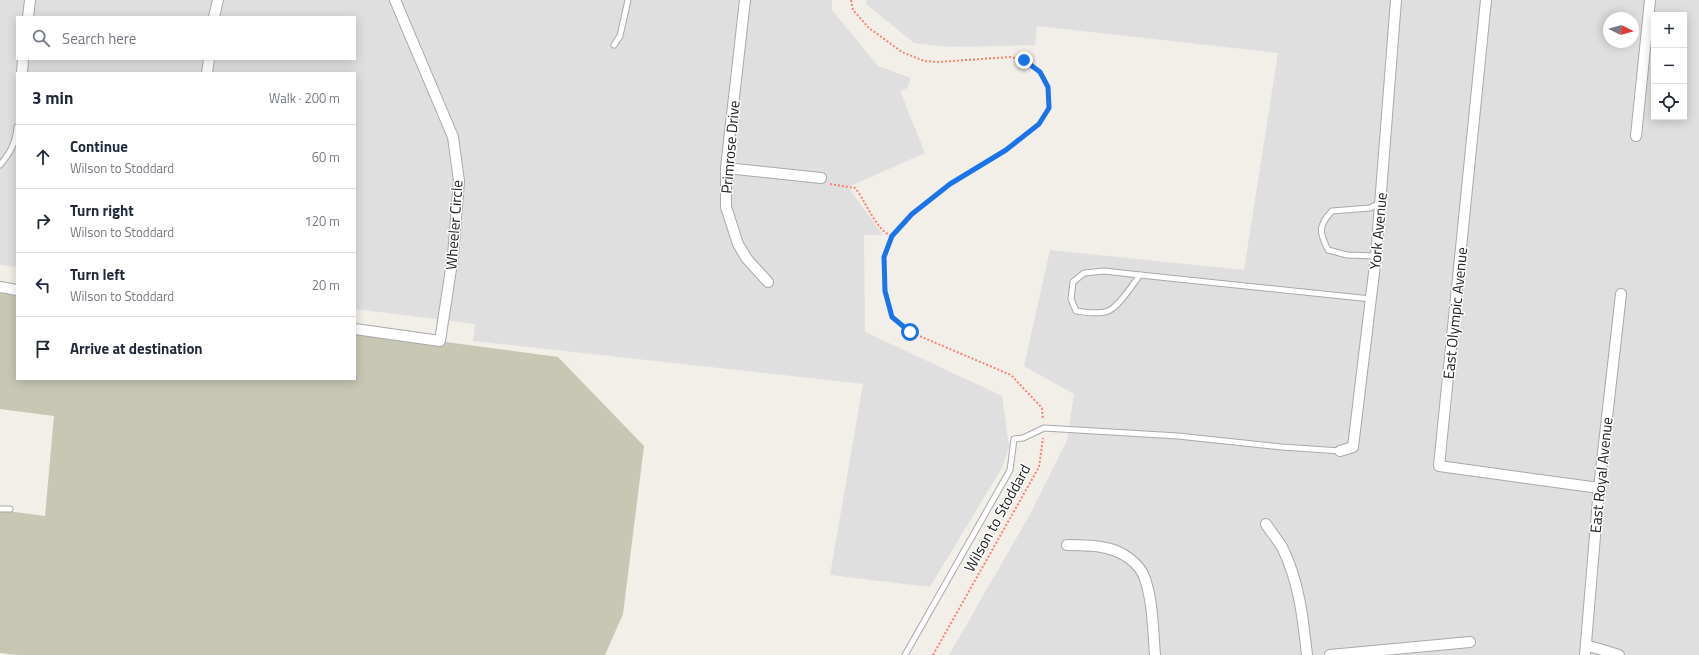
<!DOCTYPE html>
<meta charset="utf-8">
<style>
body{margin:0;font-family:"Titillium Web",sans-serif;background:#f2f2f3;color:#1f2937}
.controls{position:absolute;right:12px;top:12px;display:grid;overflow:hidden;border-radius:0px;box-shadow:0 2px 10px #0003}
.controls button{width:36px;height:36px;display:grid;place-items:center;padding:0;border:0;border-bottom:1px solid #e0e1e3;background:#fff;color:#1f2937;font:20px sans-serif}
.compass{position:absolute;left:1603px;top:12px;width:36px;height:36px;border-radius:50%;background:#fff;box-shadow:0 2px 10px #0003;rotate:96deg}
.stop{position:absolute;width:12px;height:12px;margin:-9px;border:3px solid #1a73e8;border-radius:50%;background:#fff}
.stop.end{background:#1a73e8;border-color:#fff;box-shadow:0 1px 4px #0008}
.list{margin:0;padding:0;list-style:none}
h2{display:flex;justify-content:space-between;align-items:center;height:52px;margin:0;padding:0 16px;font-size:17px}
h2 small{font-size:13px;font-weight:400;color:#747a83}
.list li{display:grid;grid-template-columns:26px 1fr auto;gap:12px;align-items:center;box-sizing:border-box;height:64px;padding:0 16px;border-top:1px solid #e0e1e3}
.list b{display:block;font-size:15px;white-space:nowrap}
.list p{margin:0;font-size:13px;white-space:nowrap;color:#747a83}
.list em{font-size:13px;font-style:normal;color:#747a83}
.icon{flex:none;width:22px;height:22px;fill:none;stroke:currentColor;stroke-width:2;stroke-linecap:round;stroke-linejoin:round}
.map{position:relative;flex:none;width:1699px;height:655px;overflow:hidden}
.search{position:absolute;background:#fff;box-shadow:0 2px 10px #0003;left:16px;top:16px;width:340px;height:44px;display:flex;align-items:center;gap:10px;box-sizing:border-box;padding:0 14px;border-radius:0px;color:#747a83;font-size:15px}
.panel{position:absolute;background:#fff;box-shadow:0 2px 10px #0003;left:16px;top:72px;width:340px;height:308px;border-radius:0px}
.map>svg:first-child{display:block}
</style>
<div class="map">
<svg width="1699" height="655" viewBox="0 0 1699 655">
<rect width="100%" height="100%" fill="#f2efe9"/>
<!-- residential -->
<g fill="#e0dfdf" fill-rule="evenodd">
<path d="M0,0h832v10l46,56 33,12 -4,10 -7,3 25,62 -77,34 35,48h-19l1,97 137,64 7,50 -6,20 -73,121 -100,-12 33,-191 -390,-43 2,-17 -120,-15v-236h-338v194l-17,-2zM17,17h338v42h-338z"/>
<path d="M866,0h833v655h-750l80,-139 38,-76 7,-46 -50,-28 26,-116 194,20 34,-217 -241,-27 -2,19 -86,2 -35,-4 -48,-39zM1654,15h30v102h-30zM1609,18h24v24h-24z"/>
</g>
<!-- construction -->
<polygon fill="#c7c7b4" points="0,283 17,286 17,379 355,379 355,330 558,357 644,446 623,614 605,655 18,655 0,653 0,510 45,516 54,416 0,409"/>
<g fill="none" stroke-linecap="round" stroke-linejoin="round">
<!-- lane casing -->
<g stroke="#a9a9a9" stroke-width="7">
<g id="lane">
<polyline points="614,45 620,36 628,0"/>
<path d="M0,165c10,-12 16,-22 17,-38"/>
<path d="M1376,256l-29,-1 -19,-5c-9,-18 -10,-24 4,-39l38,-3 10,-5"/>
<path d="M1104,271l36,4c-8,10 -21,32 -32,36 -9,4 -23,1 -32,0l-5,-12 2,-17 11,-9z"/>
<polyline points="1140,275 1371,299"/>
<polyline points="0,509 10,509"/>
<polyline points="905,655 1010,470 1014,439 1023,438 1044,428 1178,436 1282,447 1340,451"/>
</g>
</g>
<!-- street casing -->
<g stroke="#a9a9a9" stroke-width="12">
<g id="street">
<polyline points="745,0 726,168 726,207 738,244 747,259 768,282"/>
<polyline points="1486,0 1439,466 1599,488"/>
<polyline points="28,17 30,0"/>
<polyline points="214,17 218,0"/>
<polyline points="22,73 23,59"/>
<polyline points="207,73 209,59"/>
<polyline points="1636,136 1650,0"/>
<polyline points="726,168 821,178"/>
<polyline points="0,287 17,290"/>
<polyline points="355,329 440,341 453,256 459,181 453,137 395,0"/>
<polyline points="1340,451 1353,447 1376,256 1396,0"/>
<path d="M1266,524c5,8 11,15 16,23 17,34 21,71 25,108"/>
<path d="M1067,545c13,0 27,0 39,3 16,3 34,15 39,31 8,23 8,52 10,76"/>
<polyline points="1586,645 1619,655"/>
<polyline points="1330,655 1470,642"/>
<polyline points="1585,655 1599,488 1621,294"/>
</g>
</g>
<!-- path -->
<g stroke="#fa8072" stroke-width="2" stroke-dasharray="2 2" stroke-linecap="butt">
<polyline points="851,0 853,10 869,28 902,52 924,61 938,62 1010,57 1024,60 1040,72 1049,87 1049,107 1039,124 1006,150 950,184 912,214 892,236 884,257 885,291 892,317 910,332 1011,375 1042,408 1043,420"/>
<path d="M830,184l25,4c11,13 21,43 37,48"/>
<polyline points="933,655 1039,467 1043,438"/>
</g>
<!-- lane -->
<use href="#lane" stroke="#fff" stroke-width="5"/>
<!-- street -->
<use href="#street" stroke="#fff" stroke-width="10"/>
</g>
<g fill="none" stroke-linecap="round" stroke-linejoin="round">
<!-- route -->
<polyline stroke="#1a73e8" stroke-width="5" points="910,332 892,317 885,291 884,257 892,236 912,214 950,184 1006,150 1039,124 1049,108 1048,87 1040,72 1024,60"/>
</g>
<g text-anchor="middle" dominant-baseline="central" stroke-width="3" stroke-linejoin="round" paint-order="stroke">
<!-- street labels -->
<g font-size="15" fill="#222" stroke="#fff">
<text transform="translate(730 147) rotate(-85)">Primrose Drive</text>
<text transform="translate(454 225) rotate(-86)">Wheeler Circle</text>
<text transform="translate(1378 231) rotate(-85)">York Avenue</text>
<text transform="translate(1455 313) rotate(-84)">East Olympic Avenue</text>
<text transform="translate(1601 475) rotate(-84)">East Royal Avenue</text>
<text transform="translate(997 518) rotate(-61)">Wilson to Stoddard</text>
</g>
</g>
</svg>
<div class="controls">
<button>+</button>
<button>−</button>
<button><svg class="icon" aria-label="locate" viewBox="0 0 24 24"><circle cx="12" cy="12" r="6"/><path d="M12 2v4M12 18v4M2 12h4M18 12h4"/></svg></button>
</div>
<svg class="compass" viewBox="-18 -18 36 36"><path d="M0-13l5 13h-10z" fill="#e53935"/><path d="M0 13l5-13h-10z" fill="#747a83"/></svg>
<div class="stop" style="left:910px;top:332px"></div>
<div class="stop end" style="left:1024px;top:60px"></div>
<div class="search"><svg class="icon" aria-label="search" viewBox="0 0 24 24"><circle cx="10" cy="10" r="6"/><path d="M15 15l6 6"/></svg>Search here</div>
<section class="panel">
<h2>3 min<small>Walk · 200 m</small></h2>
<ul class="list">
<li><svg class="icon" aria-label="ahead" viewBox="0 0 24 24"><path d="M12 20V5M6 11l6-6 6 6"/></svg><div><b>Continue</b><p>Wilson to Stoddard</p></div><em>60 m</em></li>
<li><svg class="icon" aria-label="right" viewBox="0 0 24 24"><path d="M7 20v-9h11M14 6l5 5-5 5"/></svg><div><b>Turn right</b><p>Wilson to Stoddard</p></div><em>120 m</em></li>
<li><svg class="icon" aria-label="left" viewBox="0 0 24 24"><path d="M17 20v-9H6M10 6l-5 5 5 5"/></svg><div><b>Turn left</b><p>Wilson to Stoddard</p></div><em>20 m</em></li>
<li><svg class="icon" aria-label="arrive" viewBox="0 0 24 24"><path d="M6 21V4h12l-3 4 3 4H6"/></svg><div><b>Arrive at destination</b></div></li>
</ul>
</section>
</div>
